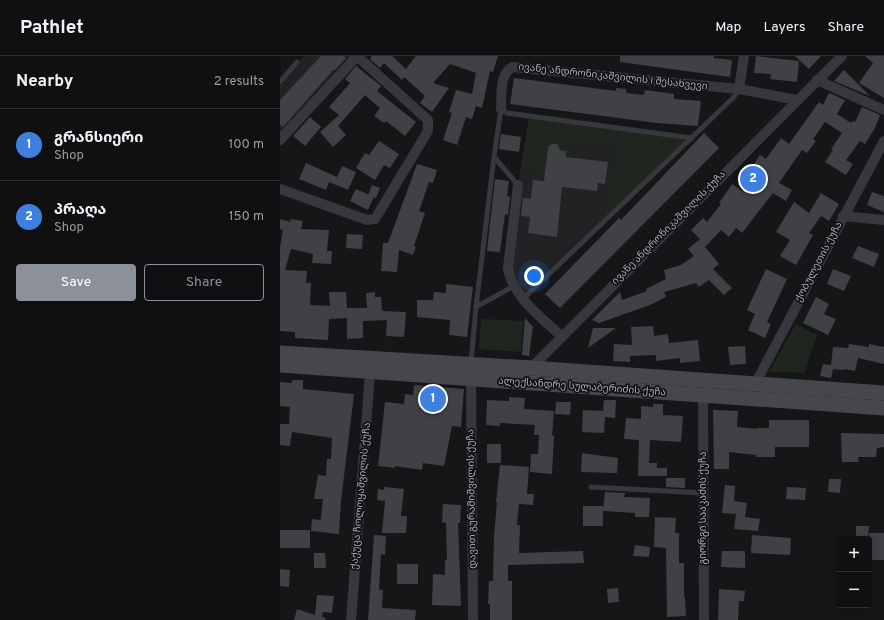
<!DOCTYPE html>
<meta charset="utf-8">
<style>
body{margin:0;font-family:Overpass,"Noto Sans Georgian",sans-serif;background:#1e1e20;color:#f1f3f6}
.controls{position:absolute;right:12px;bottom:12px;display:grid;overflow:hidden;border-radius:4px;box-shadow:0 2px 10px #0003}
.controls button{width:36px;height:36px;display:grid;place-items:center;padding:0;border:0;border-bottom:1px solid #303032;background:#101012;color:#f1f3f6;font:20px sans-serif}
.you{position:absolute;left:254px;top:220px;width:14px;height:14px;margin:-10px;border:3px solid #fff;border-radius:50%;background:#1a73e8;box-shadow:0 0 0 6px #1a73e833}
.badge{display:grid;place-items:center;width:26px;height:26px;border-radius:50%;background:#8c9099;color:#fff;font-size:13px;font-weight:700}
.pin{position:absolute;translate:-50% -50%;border:2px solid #fff;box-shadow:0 1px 4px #0006}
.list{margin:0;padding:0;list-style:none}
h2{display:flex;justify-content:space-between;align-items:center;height:52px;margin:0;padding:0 16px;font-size:17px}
h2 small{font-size:13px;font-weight:400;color:#9c9d9f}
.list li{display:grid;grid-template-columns:26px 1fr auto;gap:12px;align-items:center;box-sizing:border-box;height:72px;padding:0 16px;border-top:1px solid #303032}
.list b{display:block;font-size:15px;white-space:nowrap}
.list p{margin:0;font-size:13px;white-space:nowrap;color:#9c9d9f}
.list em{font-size:13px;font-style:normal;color:#9c9d9f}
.actions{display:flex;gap:8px;padding:12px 16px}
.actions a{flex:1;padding:9px 0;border:1px solid #8c9099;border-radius:4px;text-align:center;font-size:14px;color:#8c9099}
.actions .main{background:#8c9099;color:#fff}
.map{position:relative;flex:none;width:604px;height:564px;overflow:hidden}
header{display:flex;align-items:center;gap:24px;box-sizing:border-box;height:56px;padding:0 20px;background:#101012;border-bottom:1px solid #303032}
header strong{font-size:19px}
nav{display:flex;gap:22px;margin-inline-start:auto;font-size:14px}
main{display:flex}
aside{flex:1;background:#101012}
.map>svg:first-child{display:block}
</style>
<header>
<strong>Pathlet</strong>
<nav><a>Map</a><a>Layers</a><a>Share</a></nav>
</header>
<main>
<aside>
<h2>Nearby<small>2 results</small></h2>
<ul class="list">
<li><span class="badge" style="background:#3f7fe0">1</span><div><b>გრანსიერი</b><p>Shop</p></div><em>100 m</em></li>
<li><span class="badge" style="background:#3f7fe0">2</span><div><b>პრაღა</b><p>Shop</p></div><em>150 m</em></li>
</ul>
<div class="actions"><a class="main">Save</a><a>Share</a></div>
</aside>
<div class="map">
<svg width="604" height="564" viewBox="0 0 604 564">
<rect width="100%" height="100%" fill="#161618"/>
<!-- built -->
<g fill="#222225">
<polygon points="24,0 69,0 0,77 0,30"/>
<polygon points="292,88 336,93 324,166 243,243 228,212 240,116 288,121"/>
</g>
<!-- green -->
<g fill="#1e261f">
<polygon points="249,60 412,82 324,166 335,93 292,88 288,121 240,116"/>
<polygon points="201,263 243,265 241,296 199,293"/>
<polygon points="516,268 537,279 524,317 489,316"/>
</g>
<!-- building -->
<g fill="#404145">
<polygon points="41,0 64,0 66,2 55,14 54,13 3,71 0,69 0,44"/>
<polygon points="92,0 112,0 126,13 136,0 218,0 213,16 210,15 202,52 196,50 192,63 186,61 177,89 163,84 172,57 169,56 176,34 192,38 196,17 170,8 153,27 169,32 152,56 140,47 145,40 124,21 122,24 104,7 100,12 90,3"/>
<polygon points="340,0 434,0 434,2 452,4 450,21 340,6"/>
<polygon points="476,0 519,5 517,26 490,23 491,18 474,17"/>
<polygon points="515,0 541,0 529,13"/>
<polygon points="585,0 604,0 604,42 579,27 593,7"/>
<polygon points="76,10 101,30 97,35 136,66 125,80 106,65 104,67 94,60 100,52 85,39 58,70 66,79 53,91 40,76 59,59 49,51 70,27 65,23"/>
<polygon points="564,14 590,40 554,25"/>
<polygon points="234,22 336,35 336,32 346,33 346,37 364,39 365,34 394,38 394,43 421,45 418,70 377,67 230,48"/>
<polygon points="549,37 565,44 557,58 571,67 572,65 575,66 582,51 600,59 595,72 585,88 580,85 566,104 573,108 566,119 545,106 553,94 551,93 562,77 545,66 533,83 536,85 527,97 522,94 499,127 512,134 506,145 493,137 462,177 456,172 449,181 441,174 425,191 439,208 433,213 452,232 444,239 429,224 419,231 416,227 384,236 386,241 370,249 319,267 312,264 340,236 342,244 367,235 366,233 386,223 384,214 401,209 414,200 408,193 420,183 411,174 423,162 427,166 441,148 439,147 452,128 462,135 479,112 474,108 480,99 486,103 501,82 509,88 539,46 543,49"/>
<polygon points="30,61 41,71 25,90 13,80"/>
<polygon points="424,77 439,92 280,252 265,238 339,162 341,164"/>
<polygon points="221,78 241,81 239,96 219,93"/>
<polygon points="99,85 119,98 110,112 104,109 95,124 76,112 85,97 89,99"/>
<polygon points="272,88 277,88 281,95 286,95 286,101 328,106 325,128 318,127 317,135 282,131 277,181 248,177 250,161 241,160 243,142 251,143 253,124 264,125 268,91"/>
<polygon points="26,107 57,121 62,110 76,116 68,134 49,126 46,134 19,123"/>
<polygon points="137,108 157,114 153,127 149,126 139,155 145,157 134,190 136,191 133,199 119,194 117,216 101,215 103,187 108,187"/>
<polygon points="215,123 229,125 227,140 230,141 228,159 225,158 220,196 207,195"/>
<polygon points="92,129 100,132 96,142 88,139"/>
<polygon points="76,133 94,141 88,154 70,145"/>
<polygon points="592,136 604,140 604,156 587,149"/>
<polygon points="541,137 559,148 549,165 541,160 529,177 533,179 516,209 500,200 510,184 496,176 514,146 529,157"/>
<polygon points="0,163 10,166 11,163 23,165 21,173 49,174 47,195 52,195 51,208 32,207 33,198 11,193 5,214 27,215 26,227 31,227 30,249 50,250 49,236 66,236 67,252 87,252 86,237 95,236 95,241 101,241 102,255 126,256 124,281 106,280 107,264 83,265 83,282 67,283 67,262 49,263 48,284 15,282 15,276 0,275 0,191 3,174 0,173"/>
<polygon points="67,178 83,179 82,193 66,192"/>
<polygon points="578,190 599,198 594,211 572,202"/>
<polygon points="486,213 507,223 487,266 491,268 485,282 468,274 475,258 467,254"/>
<polygon points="553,213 571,220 564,235 547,228"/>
<polygon points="166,228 193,231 187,281 169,279 170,264 137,261 137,244 153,244 154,236 166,237"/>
<polygon points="536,241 549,248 544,258 556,263 548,279 523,267"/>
<polygon points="245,262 253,271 249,300 242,299"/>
<polygon points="373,270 374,280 388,278 389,287 418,284 420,305 400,307 400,302 376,305 376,299 350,300 350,306 333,305 334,288 352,289 351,271"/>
<polygon points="313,272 336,272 308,292"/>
<polygon points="569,288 589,291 589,288 604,291 604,308 578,302 575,315 565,313 564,314 553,313 551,322 540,320 543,308 551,309 553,291 568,292"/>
<polygon points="465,290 466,308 450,309 448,291"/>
<polygon points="12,324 23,324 23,333 74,338 61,445 59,478 31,475 32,463 40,464 41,462 43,443 34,443 38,419 46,420 47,403 51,403 52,382 12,376 10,390 0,389 0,368 9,368 10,351 0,350 0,326 12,327"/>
<polygon points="134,329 184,333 181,371 172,370 164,410 143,407 142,414 115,410 115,412 98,410 105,346 124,348 125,338 133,339"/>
<polygon points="229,341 245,342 244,353 274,355 272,379 274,380 272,418 250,416 251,398 258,398 259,379 254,379 255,369 220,367 220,370 206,369 207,344 229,345"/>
<polygon points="324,344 336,344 335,362 325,361 324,377 302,376 303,354 323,355"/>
<polygon points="276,346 291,346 290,359 275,358"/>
<polygon points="373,348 383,348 383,359 403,360 401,386 370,384 369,407 377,407 377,412 387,412 387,420 358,420 359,384 344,383 346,362 361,363 361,350 373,351"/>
<polygon points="433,354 458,355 457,371 477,373 476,372 489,372 489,364 529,364 529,391 495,391 495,401 476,401 476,399 449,396 449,413 434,413"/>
<polygon points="561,377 604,378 604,391 597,392 596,401 578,401 579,406 562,406"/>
<rect x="207" y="388" width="14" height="19"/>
<polygon points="302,397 338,402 337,417 301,416"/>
<polygon points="220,409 249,411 247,438 254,438 253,449 239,448 237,469 240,469 239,497 303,495 304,507 228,509 228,525 232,525 232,564 210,564 210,548 208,548 209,525 213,525 214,480 217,446 216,446"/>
<polygon points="386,422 405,422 405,432 386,431"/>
<polygon points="549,423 561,423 560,437 548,436"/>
<polygon points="445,429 455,430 454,445 467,447 465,461 480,463 478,475 454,473 456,458 442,457"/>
<polygon points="104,431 124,433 121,460 127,460 126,477 102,477 105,445 97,444 98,433 104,434"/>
<polygon points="507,431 526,432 525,444 506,443"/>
<polygon points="325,436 345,437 344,441 370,442 369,461 355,461 355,457 323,455"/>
<polygon points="163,448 181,449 180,467 178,467 181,550 152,549 153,518 165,519 165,504 167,504 166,467 162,466"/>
<rect x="303" y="450" width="20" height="20"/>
<polygon points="375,461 396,462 395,477 399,477 399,507 404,507 404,541 405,541 406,560 387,561 386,492 374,491"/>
<polygon points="576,470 589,470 588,483 576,483"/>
<rect x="0" y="474" width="30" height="18"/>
<rect x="589" y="477" width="15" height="27"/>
<polygon points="94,479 106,480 105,499 101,498 99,534 103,534 102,552 136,554 135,564 88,564"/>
<polygon points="472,479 511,482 510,499 471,497"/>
<polygon points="355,489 370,491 369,501 353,500"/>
<polygon points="442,495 465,495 465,512 441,511"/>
<polygon points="34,497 45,497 46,512 34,512"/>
<rect x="117" y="508" width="21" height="20"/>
<polygon points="0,513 10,514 9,531 0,530"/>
<polygon points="338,532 339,546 328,547 327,533"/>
<polygon points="439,533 465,535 464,545 459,545 458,564 438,564"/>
<polygon points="37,539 54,540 52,557 43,556 42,561 46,562 45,564 14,564 17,553 35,559"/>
</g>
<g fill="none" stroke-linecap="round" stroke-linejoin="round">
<!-- lane -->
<g stroke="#37383d" stroke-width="5">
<polyline points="0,26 17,6"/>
<polyline points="238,129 214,101 221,53 227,57 412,82"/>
<polyline points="243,243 454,41 459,33"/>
<polyline points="196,251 214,101"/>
<polyline points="191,306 196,251 234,230"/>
<polyline points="311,431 423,437"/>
</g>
<!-- street -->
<g stroke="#37383d" stroke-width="10">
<polyline points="537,24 604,54"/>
<polyline points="459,33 464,0"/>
<path d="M221,53c1,-13 -2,-34 11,-42l227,22 58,11"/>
<polyline points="0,84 77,0"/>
<path d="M238,129l-10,83c4,28 33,49 53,68"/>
<polyline points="0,133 87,164 95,163 148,75 148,64 77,0"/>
<polyline points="563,160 604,164"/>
<polyline points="251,312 562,0"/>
<polyline points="191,318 193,564"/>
<polyline points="475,328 604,85"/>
<polyline points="423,340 424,564"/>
<polyline points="71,564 90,317"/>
</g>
<!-- secondary -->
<g stroke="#45474d" stroke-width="15">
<polyline points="0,297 251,312 604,337"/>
<polyline points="0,309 604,352"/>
</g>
</g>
<g text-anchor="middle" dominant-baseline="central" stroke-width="3.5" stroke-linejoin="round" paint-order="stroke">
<!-- street labels -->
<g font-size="10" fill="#a8adb8" stroke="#111113">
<text transform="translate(333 21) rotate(6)">ივანე ანდრონიკაშვილის I შესახვევი</text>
<text transform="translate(389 172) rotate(-45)">ივანე ანდრონიკაშვილის ქუჩა</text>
<text transform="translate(539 206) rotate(-62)">ქობულეთის ქუჩა</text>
<text transform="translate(302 331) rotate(4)">ალექსანდრე სულაბერიძის ქუჩა</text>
<text transform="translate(81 440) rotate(-85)">ქაქუცა ჩოლოყაშვილის ქუჩა</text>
<text transform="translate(192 443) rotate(-91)">დავით გურამიშვილის ქუჩა</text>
<text transform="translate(423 452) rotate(-90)">გიორგი სააკაძის ქუჩა</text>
</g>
</g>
</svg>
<div class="controls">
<button>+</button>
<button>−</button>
</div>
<div class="you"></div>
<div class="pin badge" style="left:153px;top:343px;background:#3f7fe0">1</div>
<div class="pin badge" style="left:473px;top:123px;background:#3f7fe0">2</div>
</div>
</main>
